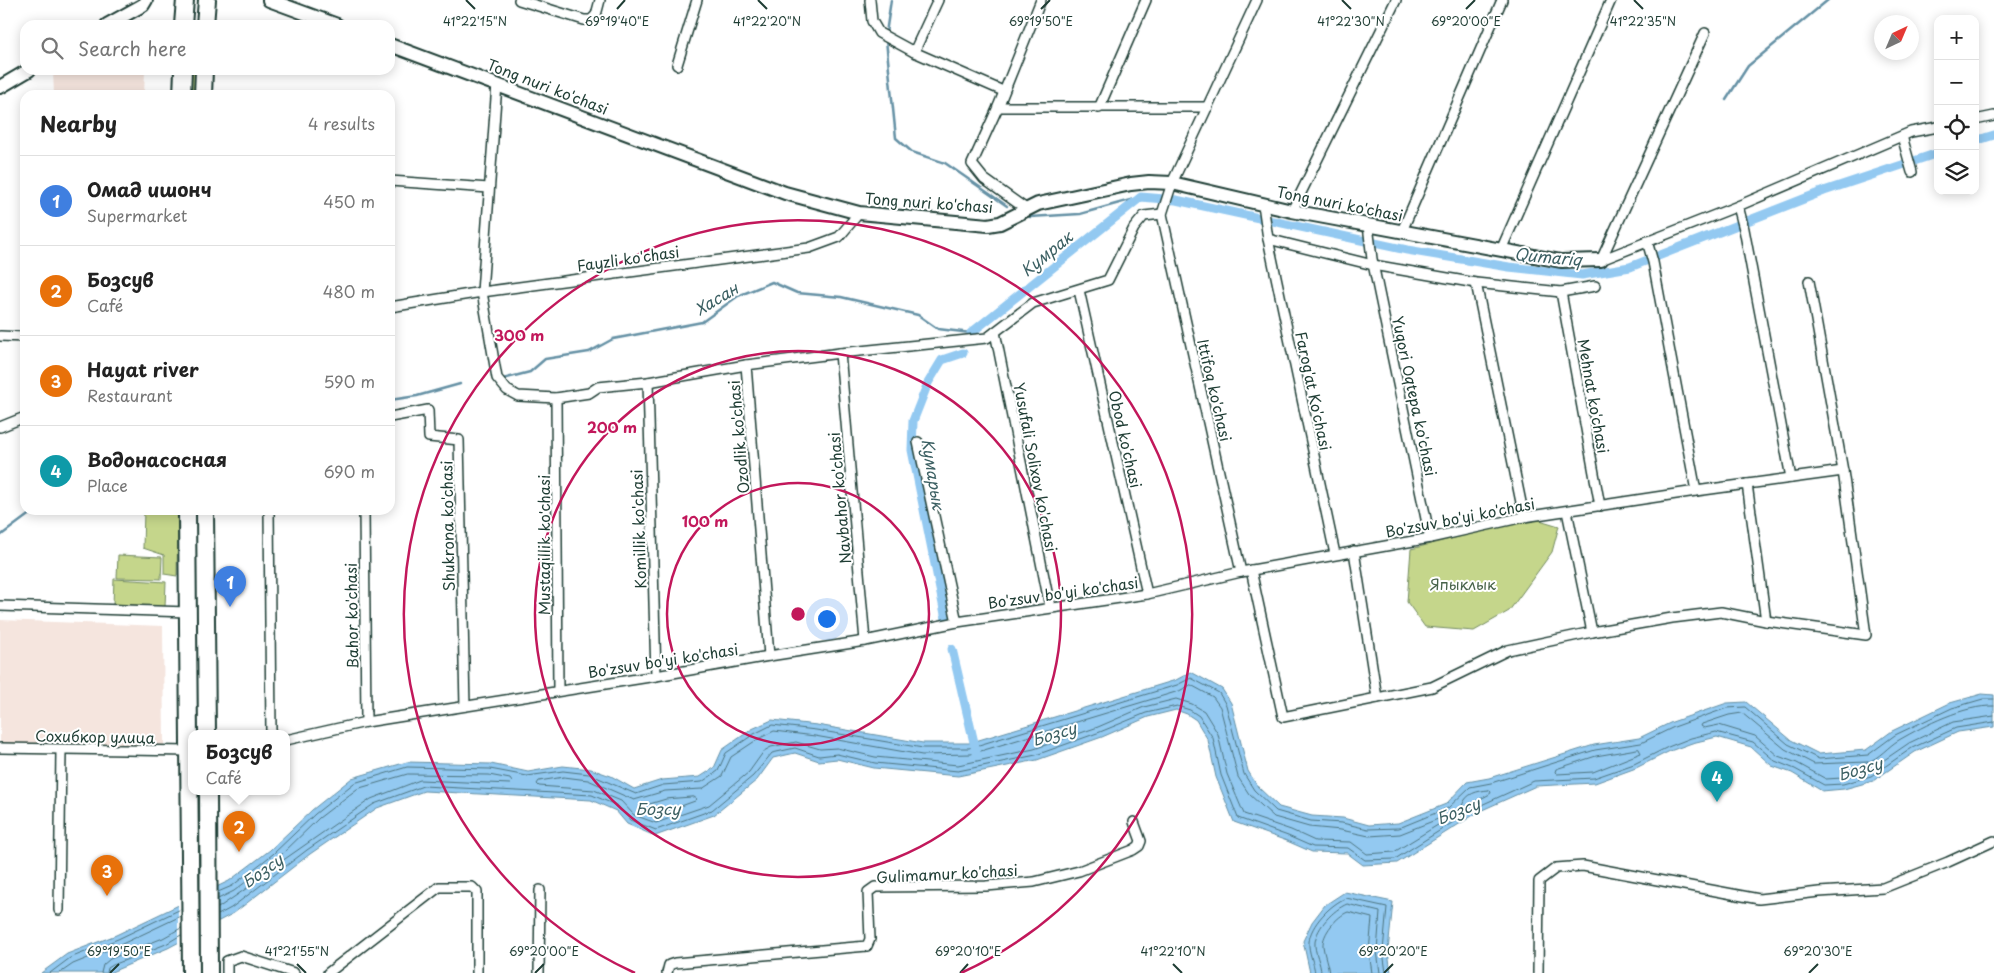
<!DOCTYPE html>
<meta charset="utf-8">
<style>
body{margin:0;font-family:"Playpen Sans",sans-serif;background:#f2f2f2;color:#222}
.controls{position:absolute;right:15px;top:15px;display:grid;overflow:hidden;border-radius:10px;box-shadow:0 2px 12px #0003}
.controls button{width:45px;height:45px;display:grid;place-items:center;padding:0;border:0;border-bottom:1px solid #e0e0e0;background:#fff;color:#222;font:25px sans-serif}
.compass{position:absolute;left:1874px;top:15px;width:45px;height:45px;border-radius:50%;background:#fff;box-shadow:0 2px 12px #0003;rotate:44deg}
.you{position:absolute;left:826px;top:618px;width:18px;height:18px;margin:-12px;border:4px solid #fff;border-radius:50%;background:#1a73e8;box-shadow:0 0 0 8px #1a73e833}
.badge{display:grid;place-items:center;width:32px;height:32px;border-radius:50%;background:#1a73e8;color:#fff;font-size:16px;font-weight:700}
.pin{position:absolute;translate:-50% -41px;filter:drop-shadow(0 1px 2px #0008)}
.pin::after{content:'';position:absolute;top:26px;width:18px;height:15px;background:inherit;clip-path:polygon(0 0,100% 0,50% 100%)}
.popup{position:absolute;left:188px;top:730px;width:102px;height:65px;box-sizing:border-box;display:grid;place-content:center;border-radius:10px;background:#fff;filter:drop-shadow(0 1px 4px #0005);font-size:16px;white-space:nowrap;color:#767676}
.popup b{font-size:19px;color:#222}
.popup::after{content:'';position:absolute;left:50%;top:100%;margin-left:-10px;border:10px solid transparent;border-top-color:#fff}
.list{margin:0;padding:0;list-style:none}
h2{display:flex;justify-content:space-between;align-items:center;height:65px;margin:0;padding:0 20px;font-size:21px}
h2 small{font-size:16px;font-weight:400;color:#767676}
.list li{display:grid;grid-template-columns:32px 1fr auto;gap:15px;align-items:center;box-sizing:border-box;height:90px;padding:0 20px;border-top:1px solid #e0e0e0}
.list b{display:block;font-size:19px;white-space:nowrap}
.list p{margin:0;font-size:16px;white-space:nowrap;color:#767676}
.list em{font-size:16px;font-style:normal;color:#767676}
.icon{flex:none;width:28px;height:28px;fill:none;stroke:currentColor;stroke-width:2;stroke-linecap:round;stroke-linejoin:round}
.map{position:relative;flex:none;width:1994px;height:973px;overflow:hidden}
.search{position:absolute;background:#fff;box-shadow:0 2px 12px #0003;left:20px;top:20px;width:375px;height:55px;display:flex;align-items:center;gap:12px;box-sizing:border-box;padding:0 18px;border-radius:15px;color:#767676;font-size:19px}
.panel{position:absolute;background:#fff;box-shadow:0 2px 12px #0003;left:20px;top:90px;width:375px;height:425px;border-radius:15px}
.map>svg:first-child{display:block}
</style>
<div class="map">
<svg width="1994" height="973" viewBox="0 0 1994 973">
<rect width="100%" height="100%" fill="#fff"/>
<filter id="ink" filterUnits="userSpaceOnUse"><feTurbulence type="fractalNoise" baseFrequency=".02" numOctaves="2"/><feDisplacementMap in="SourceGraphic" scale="10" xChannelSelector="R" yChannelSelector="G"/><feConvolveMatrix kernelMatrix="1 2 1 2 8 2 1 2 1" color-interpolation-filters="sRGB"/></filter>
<g filter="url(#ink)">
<!-- built -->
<g fill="#f5e5de">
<polygon points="53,70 145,70 144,95 54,95"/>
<polygon points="0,620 163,626 164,746 0,743"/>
</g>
<!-- green -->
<g fill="#c5d68b" stroke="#728a60">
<polygon points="191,70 197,70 197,95 192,95"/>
<polygon points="144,510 178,510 177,576 164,574 164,555 143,548"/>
<polygon points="1533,518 1559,526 1552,552 1509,611 1474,631 1425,627 1407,602 1411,549"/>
<polygon points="118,555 162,557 161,579 117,578"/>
<polygon points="114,579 166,582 165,607 113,604"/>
<polygon points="193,603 199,603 200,733 194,733"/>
<polygon points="195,791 201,791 203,973 197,973"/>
</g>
<!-- water -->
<g fill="#93c9f1" stroke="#6591a5">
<polygon points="1191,672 1222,689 1231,703 1248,771 1258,787 1279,807 1312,816 1343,818 1369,825 1398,823 1446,804 1467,782 1489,778 1594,745 1639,738 1672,722 1727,703 1746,702 1791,740 1819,754 1866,750 1892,731 1950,703 1982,694 1994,695 1994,727 1958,732 1915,752 1873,781 1844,789 1822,791 1792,773 1772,766 1751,747 1717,737 1692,743 1670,751 1636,768 1595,783 1536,786 1480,811 1397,863 1363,865 1347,853 1312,852 1287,841 1234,822 1216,777 1208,740 1196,720 1187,714 1176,710 1148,717 1102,737 1037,760 958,776 874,768 837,759 819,761 795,753 773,758 757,780 714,815 655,836 627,824 616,811 591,800 424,791 377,808 310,854 234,913 168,948 109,973 41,973 67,954 116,935 229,881 270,850 312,810 352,778 407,762 491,764 528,772 563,766 591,769 611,776 634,789 662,780 700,777 714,768 722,750 752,729 772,720 817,725 923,743 969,743 1176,680"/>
<polygon points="1345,892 1393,902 1388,951 1391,973 1310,973 1303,941 1312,922 1325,905"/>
</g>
<!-- pier -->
<polygon fill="#fff" points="217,884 217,924 178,944 178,902"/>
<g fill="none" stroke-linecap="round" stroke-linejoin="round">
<!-- shore -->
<g stroke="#4d7580" stroke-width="1">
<polygon points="1191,685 1213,697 1220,707 1238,777 1249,794 1274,817 1309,827 1341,830 1369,836 1400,834 1438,819 1441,820 1441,823 1394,852 1367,854 1351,842 1315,841 1291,830 1244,814 1227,774 1218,734 1204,711 1192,704 1176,699 1144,707 1098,727 1034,749 958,765 875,757 837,748 820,749 796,742 771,747 764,751 749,772 709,805 656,823 634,815 621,801 594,790 539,786 537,784 539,781 564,777 588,780 634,800 665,791 702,789 722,776 731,757 758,739 774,731 815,736 922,755 971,754 1179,691"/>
<path d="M1994,706c-30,-1 -69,19 -95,34 -11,6 -20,19 -32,22l-53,2 -29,-15 -43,-36 -13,2 -27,9 -1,2 3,2 15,-3 36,11 23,20 19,7 29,16 16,-1 26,-7 41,-28 44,-21 41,-6"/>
<polygon points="1639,749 1641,753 1593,772 1557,774 1555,772 1556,769 1596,756"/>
<polygon points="408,774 489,775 510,779 512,782 510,784 420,780 371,799 282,861 279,860 279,857 319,818 357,789"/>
<path d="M1489,790l2,2 -1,2 -25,13 -3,-1c4,-13 15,-15 27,-16z"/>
<polygon points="694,797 697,799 695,801 656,815 642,809 643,806 666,799"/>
<polyline points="218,892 232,886 273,854 315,814 354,783 407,767 490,769 527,776 563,771 589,774 636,794 663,785 702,782 718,771 726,753 754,734 772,725 816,730 923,748 969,748 1177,685 1191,678 1219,693 1226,705 1244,774 1254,790 1276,811 1311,821 1342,823 1368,829 1399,828 1448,808 1470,787 1491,783 1595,750 1641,743 1674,727 1727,708 1745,707 1788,744 1819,759 1868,755 1895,735 1952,708 1983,699 1994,699"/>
<polyline points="218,899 234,891 247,881 251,883 250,886 218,908"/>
<polyline points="218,915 231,908 307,850 374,804 423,786 592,795 618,806 630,820 656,830 712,810 753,776 772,753 795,748 819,756 837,754 875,763 958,771 1036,755 1100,732 1146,713 1177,706 1190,710 1199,716 1213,738 1221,775 1238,818 1288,836 1313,847 1348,848 1365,860 1395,859 1477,807 1534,781 1594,778 1634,764 1668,747 1691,738 1716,732 1753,742 1775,761 1795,769 1824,785 1843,784 1871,776 1912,748 1956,728 1994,722"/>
<polyline points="50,973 70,958 118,939 181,909"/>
<polyline points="60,973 73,964 120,945 181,916"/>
<polyline points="101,973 103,965 110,959 163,938 181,928"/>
<polyline points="107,973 108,968 113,965 166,944 181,935"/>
<path d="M1315,973c-1,-10 -7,-22 -6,-31 1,-17 22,-38 37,-44l41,9 -4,44 3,22"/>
<path d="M1321,973c0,-10 -7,-21 -6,-31 2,-15 18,-32 32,-38l33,8 -3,39 3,22"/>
<path d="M1329,973c-1,-9 -5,-18 -6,-27 -1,-12 14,-30 25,-34l24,6 -3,34 3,21"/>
</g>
<!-- stream -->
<g stroke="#6591a5" stroke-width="2.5">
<polyline points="886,33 891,0"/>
<polyline points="886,40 896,138 912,152 945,163 1007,206"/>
<polyline points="1726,100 1748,66 1828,0"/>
<polyline points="1030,217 1080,214 1141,197"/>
<polyline points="503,379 530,372 545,359 589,352 613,339 702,322 738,296 772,282 797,293 841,297 918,315 938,329 971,333"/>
<polyline points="390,400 417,396 460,384"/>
<polyline points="0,536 35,510"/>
</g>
<!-- canal -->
<g stroke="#93c9f1" stroke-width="9">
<polyline points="1975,141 1994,135"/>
<polyline points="971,333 1141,197 1176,200 1407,250 1509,267 1582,275 1630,267 1824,191 1938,153"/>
<polyline points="946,619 912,450 913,421 928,383 942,360 963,353"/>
<polyline points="952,649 976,751"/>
</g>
<!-- street casing -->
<g stroke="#1f3d34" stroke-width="12">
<g id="street">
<polyline points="519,0 584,20 591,20 596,15 600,0"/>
<polyline points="870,0 872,21 879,33 914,52 1003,91"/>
<polyline points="914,52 938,0"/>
<polyline points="677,65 697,0"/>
<polyline points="497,84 482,292 497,378 507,390 518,396 556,398 589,393 598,387 648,382 746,365 840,353 987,338 1033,303 1108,280 1134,228 1144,216 1162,214"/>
<polyline points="998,107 1208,107"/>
<polyline points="1099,108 1146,0"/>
<polyline points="1975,120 1994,116"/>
<polyline points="1902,136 1912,172"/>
<polyline points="390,181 489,188"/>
<polyline points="1263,204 1268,239 1335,554"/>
<polyline points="1738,206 1744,229 1791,478"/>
<polyline points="1026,209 984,179 972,164 998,107 1041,0"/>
<polyline points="1292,211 1396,0"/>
<polyline points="1368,225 1372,259 1430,538"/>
<polyline points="1402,231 1502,0"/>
<polyline points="1268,239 1373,265 1476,283 1561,292 1595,286"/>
<polyline points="1647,241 1653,262 1696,491"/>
<polyline points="1501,250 1611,0"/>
<polyline points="1601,260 1738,206 1911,132 1938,127"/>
<polyline points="1601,260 1705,33"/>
<polyline points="1476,283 1524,517"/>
<polyline points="1079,290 1147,594"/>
<polyline points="1561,292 1600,506"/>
<polyline points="390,307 482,292 809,248 839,237 859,213"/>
<polyline points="995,332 1050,607"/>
<polyline points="0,336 25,337"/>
<polyline points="840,353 865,641"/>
<polyline points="746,365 769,656"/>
<polyline points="648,382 656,676"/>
<polyline points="556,398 558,690"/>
<polyline points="390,417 428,410 429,437 459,440 465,706"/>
<polyline points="0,427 25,417"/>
<polyline points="918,442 957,622"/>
<polyline points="1747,484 1766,621"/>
<polyline points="269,510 271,733"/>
<polyline points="364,510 366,722"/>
<polyline points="1567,511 1592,632"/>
<polyline points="1354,551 1377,698"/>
<polyline points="1251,570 1283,717 1432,687 1508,650 1592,632 1672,618 1721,612 1766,621 1866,635 1843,471 1809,281"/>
<polyline points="1241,572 1162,214 1172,183 1257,0"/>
<polyline points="0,606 188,612"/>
<polyline points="286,740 366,722 656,676 769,656 865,641 957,622 1147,594 1241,572 1430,538 1524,517 1696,491 1843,471"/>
<polyline points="0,748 189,751"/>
<polyline points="59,910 61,750"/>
<polyline points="227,973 227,961 241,956 294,973"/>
<polyline points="328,973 439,887 472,887 477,892 477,973"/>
<polyline points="539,973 540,890"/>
<polyline points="667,973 669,965 675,963 867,946 870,939 868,892 875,887 986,886 1034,882 1079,871 1133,850 1139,846 1141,841 1134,822"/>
<polyline points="1538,973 1539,881 1556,868 1583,866 1759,899 1819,892 1883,888 1948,862 1994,841"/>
</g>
</g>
<!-- secondary casing -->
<g stroke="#1f3d34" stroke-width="16">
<g id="secondary">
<polyline points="269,0 337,25"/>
<polyline points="107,25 143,5 146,0"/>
<polyline points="390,45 785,193 859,213 988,225 1000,223 1038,204 1131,184 1149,182 1172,183 1292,211 1561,261 1601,260"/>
<polyline points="0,87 29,70"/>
</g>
</g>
<!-- highway casing -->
<g stroke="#1f3d34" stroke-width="20">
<g id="highway">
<polyline points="183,25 185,0"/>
<polyline points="205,25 207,0"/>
<polyline points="182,95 183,70"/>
<polyline points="203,95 204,70"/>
<polyline points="187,510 191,973"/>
<polyline points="205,510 207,733"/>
<polyline points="208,791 209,973"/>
</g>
</g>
<!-- street -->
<use href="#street" stroke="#fff" stroke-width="9"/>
<!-- secondary -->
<use href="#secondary" stroke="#fff" stroke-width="12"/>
<!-- highway -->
<use href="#highway" stroke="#fff" stroke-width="16"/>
</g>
</g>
<!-- ticks -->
<path fill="none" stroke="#1f3d34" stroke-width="2" d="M466,0l9,9M758,0l9,9M1342,0l9,9M1634,0l9,9M617,9l8,-9M1041,9l9,-9M1466,9l9,-9M297,964l9,9M1173,964l9,9M110,973l9,-9M535,973l9,-9M960,973l8,-9M1384,973l9,-9M1809,973l9,-9"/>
<!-- distance rings -->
<g fill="none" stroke="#c2185b" stroke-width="2.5">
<circle cx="798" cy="614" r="131"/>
<circle cx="798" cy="614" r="263"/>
<path d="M635 973A394 394 0 1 1 961 973"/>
</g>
<g text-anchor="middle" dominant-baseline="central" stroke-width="4" stroke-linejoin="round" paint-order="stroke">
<!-- street labels -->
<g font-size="15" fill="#1f3d34" stroke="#fff">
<text transform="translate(548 86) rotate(21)">Tong nuri ko'chasi</text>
<text transform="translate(929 202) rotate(4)">Tong nuri ko'chasi</text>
<text transform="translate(1340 203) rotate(11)">Tong nuri ko'chasi</text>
<text transform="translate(628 258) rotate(-8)">Fayzli ko'chasi</text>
<text transform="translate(1215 390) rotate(77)">Ittifoq ko'chasi</text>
<text transform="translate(1314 391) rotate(78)">Farog'at Ko'chasi</text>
<text transform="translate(1415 396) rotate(78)">Yuqori Oqtepa ko'chasi</text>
<text transform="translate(1594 396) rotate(80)">Mehnat ko'chasi</text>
<text transform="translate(738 437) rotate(-95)">Ozodlik ko'chasi</text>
<text transform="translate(1126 439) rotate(77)">Obod ko'chasi</text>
<text transform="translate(1036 467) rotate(79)">Yusufali Solixov ko'chasi</text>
<text transform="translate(839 498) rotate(-95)">Navbahor ko'chasi</text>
<text transform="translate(1460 517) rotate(-11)">Bo'zsuv bo'yi ko'chasi</text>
<text transform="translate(447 526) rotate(-91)">Shukrona ko'chasi</text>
<text transform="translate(638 529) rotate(-92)">Komillik ko'chasi</text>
<text transform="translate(543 545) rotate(-90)">Mustaqillik ko'chasi</text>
<text transform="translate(1063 592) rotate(-8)">Bo'zsuv bo'yi ko'chasi</text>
<text transform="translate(351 616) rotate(-91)">Bahor ko'chasi</text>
<text transform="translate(663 660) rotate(-9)">Bo'zsuv bo'yi ko'chasi</text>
<text transform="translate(95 736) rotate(1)">Сохибкор улица</text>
<text transform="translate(947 873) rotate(-3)">Gulimamur ko'chasi</text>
</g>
<!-- park labels -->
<g font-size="15" fill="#48634a" stroke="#fff">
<text x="1463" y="583">Япыклык</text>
</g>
<!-- water labels -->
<g font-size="16" font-style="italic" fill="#3c6063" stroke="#fff">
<text transform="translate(1046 253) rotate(-39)">Кумрак</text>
<text transform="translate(1548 256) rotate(5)">Qumariq</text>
<text transform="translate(716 298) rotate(-31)">Хасан</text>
<text transform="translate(934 474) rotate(81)">Кумарык</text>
<text transform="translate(1054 733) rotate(-17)">Бозсу</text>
<text transform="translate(1860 768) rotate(-16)">Бозсу</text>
<text x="658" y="808">Бозсу</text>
<text transform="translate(1458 810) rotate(-22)">Бозсу</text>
<text transform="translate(262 870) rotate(-35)">Бозсу</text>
</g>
</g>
<g font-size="12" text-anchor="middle" fill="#1f3d34" stroke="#fff" stroke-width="4" stroke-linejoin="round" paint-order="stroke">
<text x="475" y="26">41°22'15"N</text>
<text x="1351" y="26">41°22'30"N</text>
<text x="767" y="26">41°22'20"N</text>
<text x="1643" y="26">41°22'35"N</text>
<text x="617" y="26">69°19'40"E</text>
<text x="1041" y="26">69°19'50"E</text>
<text x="1466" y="26">69°20'00"E</text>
<text x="119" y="956">69°19'50"E</text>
<text x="544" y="956">69°20'00"E</text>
<text x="968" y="956">69°20'10"E</text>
<text x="1393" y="956">69°20'20"E</text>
<text x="1818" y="956">69°20'30"E</text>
<text x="297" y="956">41°21'55"N</text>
<text x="1173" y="956">41°22'10"N</text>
</g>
<circle cx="798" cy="614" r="8" fill="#c2185b" stroke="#fff" stroke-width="2.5"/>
<g font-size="15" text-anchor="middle" font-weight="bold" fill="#c2185b" stroke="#fff" stroke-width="4" stroke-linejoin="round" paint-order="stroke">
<text x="519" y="341">300 m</text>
<text x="612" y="433">200 m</text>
<text x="705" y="527">100 m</text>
</g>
</svg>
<div class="controls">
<button>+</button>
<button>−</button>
<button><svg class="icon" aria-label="locate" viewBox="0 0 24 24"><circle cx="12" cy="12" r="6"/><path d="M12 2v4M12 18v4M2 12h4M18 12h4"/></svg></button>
<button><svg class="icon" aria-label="layers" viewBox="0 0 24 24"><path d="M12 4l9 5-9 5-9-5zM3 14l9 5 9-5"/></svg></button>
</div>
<svg class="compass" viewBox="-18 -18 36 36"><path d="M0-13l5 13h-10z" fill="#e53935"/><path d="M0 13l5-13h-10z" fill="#767676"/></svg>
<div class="you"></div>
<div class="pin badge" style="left:230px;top:607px;background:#3f7fe0">1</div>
<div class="pin badge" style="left:239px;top:852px;background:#e8710a">2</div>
<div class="popup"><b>Бозсув</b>Café</div>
<div class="pin badge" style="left:107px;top:896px;background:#e8710a">3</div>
<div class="pin badge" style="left:1717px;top:802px;background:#0f9aa8">4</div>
<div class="search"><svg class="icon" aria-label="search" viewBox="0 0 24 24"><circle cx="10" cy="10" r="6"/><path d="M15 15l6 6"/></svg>Search here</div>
<section class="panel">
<h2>Nearby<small>4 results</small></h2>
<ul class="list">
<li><span class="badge" style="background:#3f7fe0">1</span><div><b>Омад ишонч</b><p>Supermarket</p></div><em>450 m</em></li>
<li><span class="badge" style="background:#e8710a">2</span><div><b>Бозсув</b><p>Café</p></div><em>480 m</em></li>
<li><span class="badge" style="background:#e8710a">3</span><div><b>Hayat river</b><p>Restaurant</p></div><em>590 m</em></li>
<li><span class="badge" style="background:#0f9aa8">4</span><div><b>Водонасосная</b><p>Place</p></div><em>690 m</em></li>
</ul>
</section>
</div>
